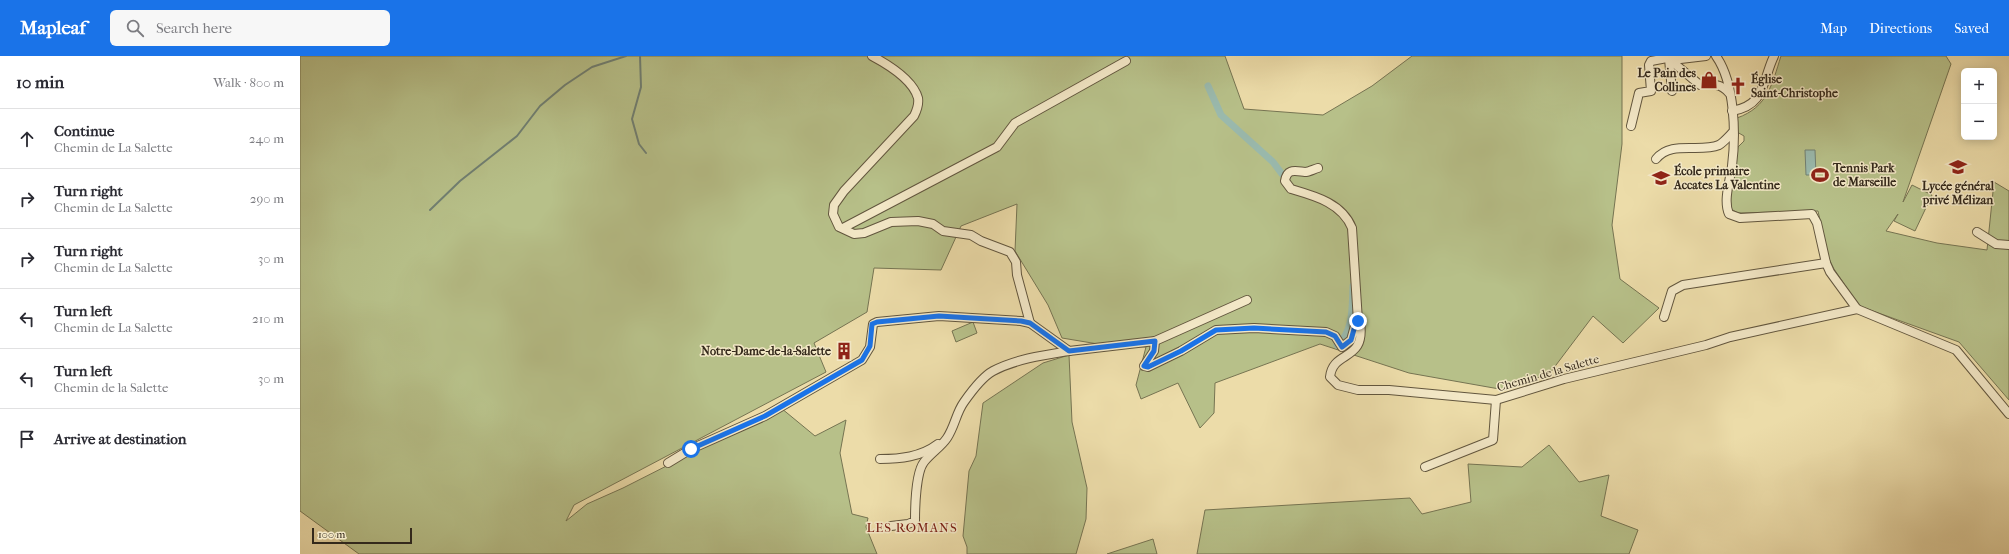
<!DOCTYPE html>
<meta charset="utf-8">
<style>
body{margin:0;font-family:"IM FELL French Canon",serif;background:#f7f7f7;color:#2b2b33}
.controls{position:absolute;right:12px;top:12px;display:grid;overflow:hidden;border-radius:6px;box-shadow:0 2px 10px #0003}
.controls button{width:36px;height:36px;display:grid;place-items:center;padding:0;border:0;border-bottom:1px solid #e1e1e2;background:#fff;color:#2b2b33;font:20px sans-serif}
.scale{position:absolute;left:12px;bottom:10px;width:100px;box-sizing:border-box;padding-left:4px;border:2px solid #34291b;border-top:0;font-size:11px;line-height:14px;white-space:nowrap;color:#34291b;-webkit-text-stroke:3px #f3e8c7;paint-order:stroke}
.stop{position:absolute;width:12px;height:12px;margin:-9px;border:3px solid #1a73e8;border-radius:50%;background:#fff}
.stop.end{background:#1a73e8;border-color:#fff;box-shadow:0 1px 4px #0008}
.list{margin:0;padding:0;list-style:none}
h2{display:flex;justify-content:space-between;align-items:center;height:52px;margin:0;padding:0 16px;font-size:17px}
h2 small{font-size:13px;font-weight:400;color:#7c7c81}
.list li{display:grid;grid-template-columns:26px 1fr auto;gap:12px;align-items:center;box-sizing:border-box;height:60px;padding:0 16px;border-top:1px solid #e1e1e2}
.list b{display:block;font-size:15px;white-space:nowrap}
.list p{margin:0;font-size:13px;white-space:nowrap;color:#7c7c81}
.list em{font-size:13px;font-style:normal;color:#7c7c81}
.icon{flex:none;width:22px;height:22px;fill:none;stroke:currentColor;stroke-width:2;stroke-linecap:round;stroke-linejoin:round}
.map{position:relative;flex:none;width:1709px;height:498px;overflow:hidden}
header{display:flex;align-items:center;gap:24px;box-sizing:border-box;height:56px;padding:0 20px;background:#1a73e8;color:#fff}
header strong{font-size:19px}
nav{display:flex;gap:22px;margin-inline-start:auto;font-size:14px}
.search{width:280px;height:36px;background:#f7f7f7;display:flex;align-items:center;gap:10px;box-sizing:border-box;padding:0 14px;border-radius:6px;color:#7c7c81;font-size:15px}
main{display:flex}
aside{flex:1;background:#fff}
.map>svg:first-child{display:block}
</style>
<header>
<strong>Mapleaf</strong>
<div class="search"><svg class="icon" aria-label="search" viewBox="0 0 24 24"><circle cx="10" cy="10" r="6"/><path d="M15 15l6 6"/></svg>Search here</div>
<nav><a>Map</a><a>Directions</a><a>Saved</a></nav>
</header>
<main>
<aside>
<h2>10 min<small>Walk · 800 m</small></h2>
<ul class="list">
<li><svg class="icon" aria-label="ahead" viewBox="0 0 24 24"><path d="M12 20V5M6 11l6-6 6 6"/></svg><div><b>Continue</b><p>Chemin de La Salette</p></div><em>240 m</em></li>
<li><svg class="icon" aria-label="right" viewBox="0 0 24 24"><path d="M7 20v-9h11M14 6l5 5-5 5"/></svg><div><b>Turn right</b><p>Chemin de La Salette</p></div><em>290 m</em></li>
<li><svg class="icon" aria-label="right" viewBox="0 0 24 24"><path d="M7 20v-9h11M14 6l5 5-5 5"/></svg><div><b>Turn right</b><p>Chemin de La Salette</p></div><em>30 m</em></li>
<li><svg class="icon" aria-label="left" viewBox="0 0 24 24"><path d="M17 20v-9H6M10 6l-5 5 5 5"/></svg><div><b>Turn left</b><p>Chemin de La Salette</p></div><em>210 m</em></li>
<li><svg class="icon" aria-label="left" viewBox="0 0 24 24"><path d="M17 20v-9H6M10 6l-5 5 5 5"/></svg><div><b>Turn left</b><p>Chemin de la Salette</p></div><em>30 m</em></li>
<li><svg class="icon" aria-label="arrive" viewBox="0 0 24 24"><path d="M6 21V4h12l-3 4 3 4H6"/></svg><div><b>Arrive at destination</b></div></li>
</ul>
</aside>
<div class="map">
<svg width="1709" height="498" viewBox="0 0 1709 498">
<rect width="100%" height="100%" fill="#ecdca9"/>
<filter id="stains"><feTurbulence type="fractalNoise" baseFrequency=".005" numOctaves="4"/><feColorMatrix values="0 0 0 0 .2 0 0 0 0 .09 0 0 0 0 .02 0 0 0 .5 -.17"/></filter>
<radialGradient id="worn" r=".72"><stop offset=".6" stop-color="#630" stop-opacity="0"/><stop offset="1" stop-color="#630" stop-opacity=".3"/></radialGradient>
<!-- green -->
<g fill="#b7c089" stroke="#767452">
<polygon points="0,0 925,0 944,53 1023,59 1072,30 1112,0 1322,0 1322,88 1312,169 1320,223 1359,252 1323,287 1293,260 1250,317 1205,334 1109,317 1020,288 915,327 914,357 900,372 878,327 841,343 836,329 846,291 804,289 762,282 748,249 715,195 717,148 661,170 641,214 574,212 567,256 514,287 526,316 274,449 266,465 287,448 323,432 481,352 515,380 546,364 540,397 552,458 568,462 566,471 577,498 59,498 0,455"/>
<path d="M1481,0h165l5,8 -48,138 9,-17 20,10 -17,36 -21,-10 4,-7 -12,17 51,12 50,7 7,-68 15,9v209l-50,-58 -100,-36 -25,-37 -6,-12 -10,-46 -80,2 -7,-4 -1,-13 7,-42 1,-7 6,-6v-5l-7,-4v-14c31,-11 35,-34 44,-62z"/>
<polygon points="673,266 677,277 656,286 652,275"/>
<polygon points="769,299 772,366 787,432 786,463 776,498 667,498 667,491 663,480 669,415 676,400 683,347 743,307"/>
<polygon points="1249,389 1279,426 1309,419 1301,460 1338,474 1329,498 897,498 905,454 1110,442 1122,458 1171,446 1168,408 1222,411"/>
<polygon points="853,483 857,498 807,498"/>
</g>
<!-- water -->
<polygon fill="#9abaae" stroke="#718073" points="1505,94 1515,94 1516,119 1506,119"/>
<g fill="none" stroke-linecap="round" stroke-linejoin="round">
<!-- stream -->
<g stroke="#718073" stroke-width="2">
<polyline points="340,0 341,31 332,63 339,88 346,97"/>
<polyline points="130,154 160,125 217,80 240,50 265,29 292,11 326,0"/>
</g>
<!-- canal -->
<g stroke="#9abaae" stroke-width="7">
<polyline points="908,30 921,59 973,106 982,118"/>
<path d="M1037,289c17,-13 15,-39 16,-59"/>
</g>
<!-- minor casing -->
<g stroke="#62563e" stroke-width="10">
<g id="minor">
<path d="M572,0c15,8 41,24 46,42 1,6 -1,12 -4,18l-70,75 -10,14 -1,9 6,13 15,7 10,-1 27,-11 27,-1 15,3 10,7 28,4 10,6 29,11 6,10 1,13 13,48"/>
<path d="M1416,0c19,27 20,78 16,110 -2,14 -9,35 -3,48l11,4 72,-4 5,9 9,40 4,9 27,37 99,41 53,64"/>
<polyline points="1367,2 1372,4 1406,0"/>
<path d="M1369,3l31,26c11,-1 21,-2 29,8"/>
<polyline points="1369,3 1372,35"/>
<path d="M1432,55c34,-6 30,-30 42,-55"/>
<polyline points="1331,70 1339,37 1351,35 1349,9 1351,5 1367,2"/>
<path d="M1356,103c15,-19 43,-6 63,-14 5,-3 10,-9 14,-13"/>
<path d="M1018,112c-4,1 -9,4 -13,4 -10,-1 -18,-4 -20,9l6,8c24,7 51,14 61,39l6,93"/>
<polyline points="543,172 697,91 715,67 826,5"/>
<polyline points="1677,176 1696,188 1709,189"/>
<polyline points="1364,261 1372,235 1383,229 1526,207"/>
<polyline points="855,285 947,244"/>
<path d="M580,403c20,0 41,-2 58,-15"/>
<path d="M368,407l23,-14 74,-33 97,-56 8,-13 3,-23 4,-2 62,-6 82,5 9,2 39,28 86,-10 -1,10 -10,15 4,1 33,-16 35,-21 38,-2 72,4 9,4 7,11 9,-7 5,-18h4c6,41 -27,27 -30,55l8,8 20,5h31l107,10 68,-21 142,-34 24,-8 127,-28"/>
<polyline points="1125,411 1193,384 1196,344"/>
<path d="M591,470l17,-2 7,-3c0,-14 1,-49 9,-59 7,-9 17,-15 23,-24 8,-12 9,-25 17,-36 7,-10 18,-25 29,-31 23,-12 51,-16 76,-20"/>
</g>
</g>
<!-- minor -->
<use href="#minor" stroke="#f3e8c7" stroke-width="8"/>
</g>
<g fill="none" stroke-linecap="round" stroke-linejoin="round">
<!-- route -->
<polyline stroke="#1a73e8" stroke-width="5" points="391,393 465,360 562,304 570,290 572,268 577,266 639,260 721,265 730,267 769,295 855,285 854,295 844,310 848,311 881,295 916,274 954,272 1026,276 1035,280 1042,291 1051,284 1056,266 1058,265"/>
</g>
<!-- icons -->
<defs>
<g id="shop-bare" transform="scale(1.38)"><path d="M-5-2.5h2.3a2.7 3.5 0 0 1 5.4 0H5L5.5 6h-11ZM-1.5-2.5h3a1.5 2.3 0 0 0-3 0Z" fill="#8f2418" stroke="#f3e8c7" stroke-width="2.5" paint-order="stroke"/></g>
<g id="church-bare" transform="scale(1.38)"><path d="M-1.2-6h2.4v3.5h3.3v2.4h-3.3V6h-2.4V-.1h-3.3v-2.4h3.3Z" fill="#8f2418" stroke="#f3e8c7" stroke-width="2.5" paint-order="stroke"/></g>
<g id="school-bare" transform="scale(1.38)"><path d="M0-5L7-2L0 1L-7-2ZM-4 1L0 2.5L4 1V4Q0 6-4 4Z" fill="#8f2418" stroke="#f3e8c7" stroke-width="2.5" paint-order="stroke"/></g>
<g id="stadium-bare" transform="scale(1.38)"><path d="M0-5a6.5 5 0 1 0 0 10a6.5 5 0 1 0 0-10ZM-3.5-1.8h7v3.6h-7Z" fill="#8f2418" stroke="#f3e8c7" stroke-width="2.5" paint-order="stroke"/></g>
<g id="building-bare" transform="scale(1.38)"><path d="M-4-6H4V6H1V3H-1V6H-4ZM-2.5-4.3h1.7v1.8h-1.7ZM.8-4.3h1.7v1.8H.8ZM-2.5-1h1.7V.8h-1.7ZM.8-1h1.7V.8H.8Z" fill="#8f2418" stroke="#f3e8c7" stroke-width="2.5" paint-order="stroke"/></g>
</defs>
<g fill-rule="evenodd">
<use href="#shop-bare" x="1409" y="24"/>
<use href="#church-bare" x="1438" y="30"/>
<use href="#school-bare" x="1658" y="111"/>
<use href="#stadium-bare" x="1520" y="119"/>
<use href="#school-bare" x="1361" y="122"/>
<use href="#building-bare" x="544" y="295"/>
</g>
<g text-anchor="middle" dominant-baseline="central" stroke-width="3" stroke-linejoin="round" paint-order="stroke">
<!-- poi labels -->
<g font-size="12" font-weight="bold" fill="#34291b" stroke="#f3e8c7" text-anchor="start">
<text x="1396" y="17" text-anchor="end">Le Pain des<tspan x="1396" dy="14">Collines</tspan></text>
<text x="1451" y="23">Église<tspan x="1451" dy="14">Saint-Christophe</tspan></text>
<text x="1533" y="112">Tennis Park<tspan x="1533" dy="14">de Marseille</tspan></text>
<text x="1374" y="115">École primaire<tspan x="1374" dy="14">Accates La Valentine</tspan></text>
<text x="1658" y="130" text-anchor="middle">Lycée général<tspan x="1658" dy="14">privé Mélizan</tspan></text>
<text x="531" y="295" text-anchor="end">Notre-Dame-de-la-Salette</text>
</g>
<!-- street labels -->
<g font-size="12" fill="#34291b" stroke="#f3e8c7">
<text transform="translate(1248 317) rotate(-16)">Chemin de la Salette</text>
</g>
<!-- neighbourhood labels -->
<g font-size="13" letter-spacing="1" fill="#7a1f14" stroke="#f3e8c7">
<text x="612" y="471">LES ROMANS</text>
</g>
</g>
<rect width="100%" height="100%" filter="url(#stains)"/>
<rect width="100%" height="100%" fill="url(#worn)"/>
</svg>
<div class="controls">
<button>+</button>
<button>−</button>
</div>
<div class="scale">100 m</div>
<div class="stop" style="left:391px;top:393px"></div>
<div class="stop end" style="left:1058px;top:265px"></div>
</div>
</main>
